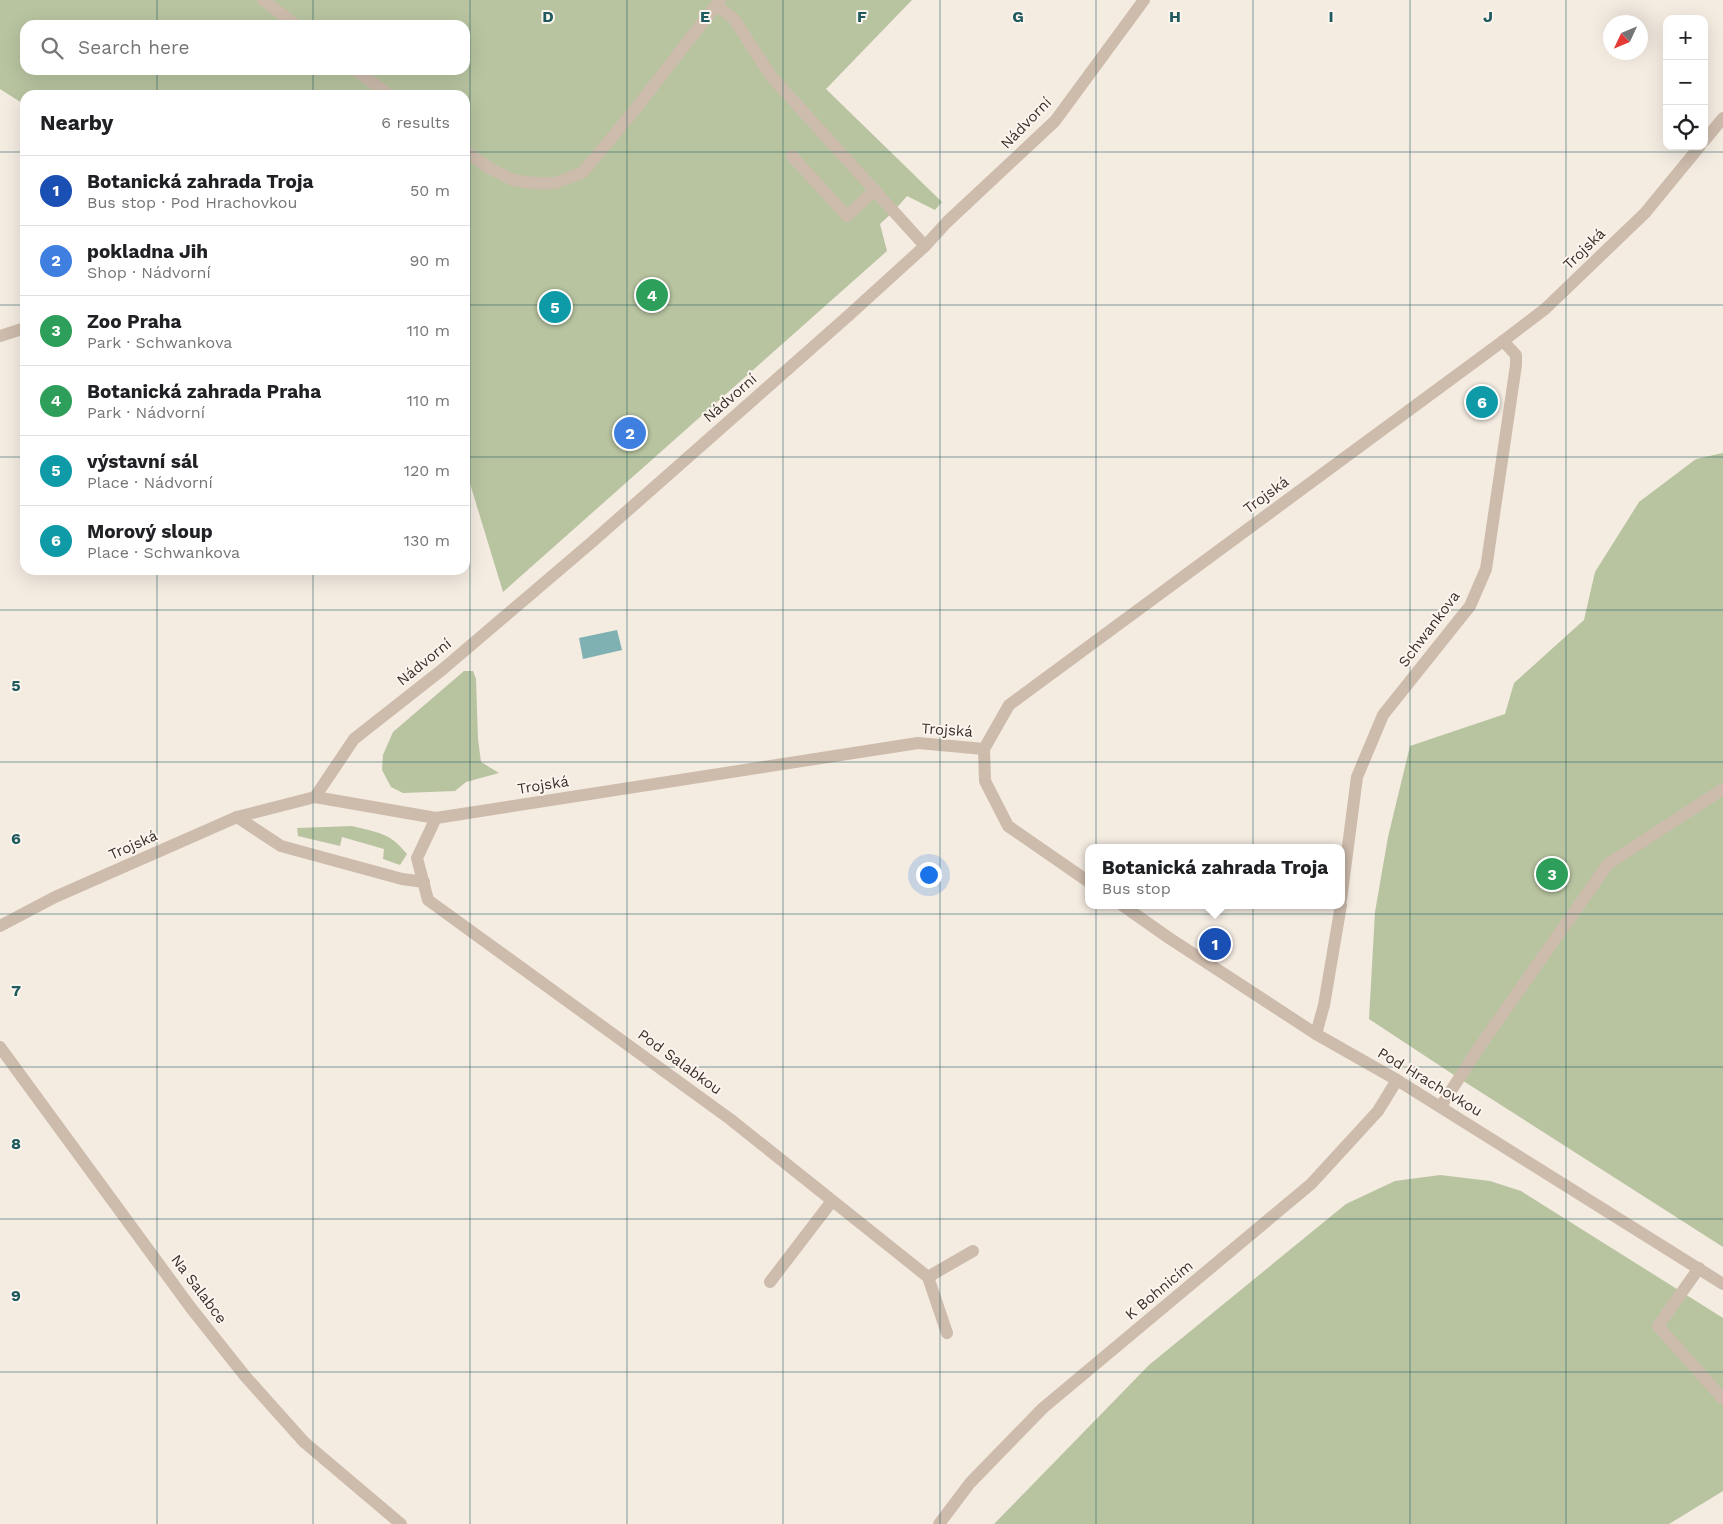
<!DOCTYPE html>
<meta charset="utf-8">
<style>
body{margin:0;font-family:"Work Sans",sans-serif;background:#f6f6f6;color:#202124}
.controls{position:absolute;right:15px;top:15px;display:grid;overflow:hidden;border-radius:10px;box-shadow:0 5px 20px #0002}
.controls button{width:45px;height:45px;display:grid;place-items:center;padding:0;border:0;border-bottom:1px solid #e0e0e0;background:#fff;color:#202124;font:25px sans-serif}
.compass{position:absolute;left:1603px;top:15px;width:45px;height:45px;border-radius:50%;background:#fff;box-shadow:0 5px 20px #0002;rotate:226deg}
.you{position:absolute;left:928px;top:874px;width:18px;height:18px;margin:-12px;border:4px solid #fff;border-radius:50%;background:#1a73e8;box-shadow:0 0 0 8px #1a73e833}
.badge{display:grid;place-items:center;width:32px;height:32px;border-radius:50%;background:#0f766e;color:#fff;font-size:16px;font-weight:700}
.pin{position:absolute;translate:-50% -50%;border:2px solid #fff;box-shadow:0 1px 5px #0006}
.popup{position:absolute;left:1085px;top:844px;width:260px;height:65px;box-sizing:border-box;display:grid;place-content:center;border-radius:10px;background:#fff;filter:drop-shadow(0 1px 4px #0005);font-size:16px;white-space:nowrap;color:#757577}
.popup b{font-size:19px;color:#202124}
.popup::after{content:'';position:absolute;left:50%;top:100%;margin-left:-10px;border:10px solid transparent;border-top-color:#fff}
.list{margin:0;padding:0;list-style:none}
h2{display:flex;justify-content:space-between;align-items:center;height:65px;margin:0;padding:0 20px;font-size:21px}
h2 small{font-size:16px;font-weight:400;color:#757577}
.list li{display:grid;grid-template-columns:32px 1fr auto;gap:15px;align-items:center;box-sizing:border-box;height:70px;padding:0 20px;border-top:1px solid #e0e0e0}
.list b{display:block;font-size:19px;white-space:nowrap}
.list p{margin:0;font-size:16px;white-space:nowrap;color:#757577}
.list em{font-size:16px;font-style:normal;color:#757577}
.icon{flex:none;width:28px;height:28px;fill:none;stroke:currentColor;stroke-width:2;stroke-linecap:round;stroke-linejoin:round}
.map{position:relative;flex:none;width:1723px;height:1524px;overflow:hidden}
.search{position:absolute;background:#fff;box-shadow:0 5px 20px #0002;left:20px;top:20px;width:450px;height:55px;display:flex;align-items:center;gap:12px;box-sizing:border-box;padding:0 18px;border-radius:15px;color:#757577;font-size:19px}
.panel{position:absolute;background:#fff;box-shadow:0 5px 20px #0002;left:20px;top:90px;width:450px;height:485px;border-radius:15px}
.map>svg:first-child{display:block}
</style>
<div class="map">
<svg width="1723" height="1524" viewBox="0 0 1723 1524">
<rect width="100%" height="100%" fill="#f4ebe1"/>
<!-- green -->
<g fill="#b8c4a0" fill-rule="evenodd">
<path d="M0,0h912l-86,89 116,113 -7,8 -28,-14 -13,15 -14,13 7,27 -384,341 -38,-125v-372h-440v10l-25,-16zM25,25h440v45h-440z"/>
<polygon points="1723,453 1723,1247 1454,1075 1369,1019 1375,912 1388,837 1410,746 1505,714 1514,683 1584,620 1595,572 1639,502 1696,459"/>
<polygon points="464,671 473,671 476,679 478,739 481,762 499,773 466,782 455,791 403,793 391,787 382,770 383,755 393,732"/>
<path d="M352,826c27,7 37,6 55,28l-7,11 -17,-6 1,-10 -42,-12 -2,9 -42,-10 -1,-8z"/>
<polygon points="1440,1175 1490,1181 1521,1191 1723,1318 1723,1491 1669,1524 994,1524 1149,1365 1346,1204 1395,1181"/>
</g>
<!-- water -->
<polygon fill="#7fb0b2" points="617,630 622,650 583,659 579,638"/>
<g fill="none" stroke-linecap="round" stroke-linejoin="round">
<!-- service -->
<g stroke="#cdbbac" stroke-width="12">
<polyline points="263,0 296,25"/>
<polyline points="716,5 734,19 771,76 925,246"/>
<polyline points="356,70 389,95"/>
<polyline points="465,151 489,168 513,180 532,183 556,183 583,172 633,112 720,0"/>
<polyline points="792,156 847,216 875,190"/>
<polyline points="0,336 25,328"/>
<polyline points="1441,1106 1480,1046 1608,864 1723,789"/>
<polyline points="1699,1268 1658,1326 1723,1399"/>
<polyline points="770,1282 832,1201"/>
</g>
<!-- minor -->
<g stroke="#cdbbac" stroke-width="12">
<polyline points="315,797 354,739 443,669 592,542 848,316 925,246 947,222 1055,121 1144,0"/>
<polyline points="237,817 281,846 402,879 424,882"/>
<polyline points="436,818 417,858 428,900 730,1119 928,1277 947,1333"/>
<polyline points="1341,900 1357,777 1383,715 1470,606 1486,569 1516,365 1516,355 1503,341"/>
<polyline points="0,926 55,897 237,817 315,797 436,818 918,743 984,749"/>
<polyline points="1316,1034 1324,1005 1341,905"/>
<polyline points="0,1047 191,1308 245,1376 304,1442 401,1524"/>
<polyline points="1397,1080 1723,1284"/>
<polyline points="928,1277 973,1251"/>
</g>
<!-- tertiary -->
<g stroke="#cdbbac" stroke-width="12">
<polyline points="1704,141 1723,118"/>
<polyline points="1089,882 1008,826 985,781 984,749 1009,705 1503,341 1545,309 1645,213 1700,146"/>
<polyline points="939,1524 970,1483 1043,1408 1311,1184 1378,1111 1397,1080 1316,1034 1169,938 1122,905"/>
</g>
</g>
<!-- grid -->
<path fill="none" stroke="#1f5a5e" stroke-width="1" stroke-opacity="0.55" d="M157,0v25M313,0v25M470,0v1524M627,0v1524M783,0v1524M940,0v1524M1096,0v1524M1253,0v1524M1410,0v1524M1566,0v1524M157,70v25M313,70v25M0,152h25M465,152h1258M0,305h25M465,305h1258M0,457h25M465,457h1258M157,570v954M313,570v954M0,610h1723M0,762h1723M0,914h1723M0,1067h1723M0,1219h1723M0,1372h1723"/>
<g text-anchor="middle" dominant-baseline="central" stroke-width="4" stroke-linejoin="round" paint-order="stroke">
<!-- street labels -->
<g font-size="15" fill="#3b302b" stroke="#fbf5ee">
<text transform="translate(1026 123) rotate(-46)">Nádvorní</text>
<text transform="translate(1584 249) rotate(-44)">Trojská</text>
<text transform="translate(730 398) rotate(-41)">Nádvorní</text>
<text transform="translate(1266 495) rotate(-36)">Trojská</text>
<text transform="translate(1429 629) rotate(-53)">Schwankova</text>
<text transform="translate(424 662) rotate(-39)">Nádvorní</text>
<text transform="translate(947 730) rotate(4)">Trojská</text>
<text transform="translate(543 785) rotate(-9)">Trojská</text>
<text transform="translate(133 845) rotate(-24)">Trojská</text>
<text transform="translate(680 1062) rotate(36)">Pod Salabkou</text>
<text transform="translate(1430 1082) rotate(31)">Pod Hrachovkou</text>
<text transform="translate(199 1289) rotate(53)">Na Salabce</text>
<text transform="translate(1159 1290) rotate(-40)">K Bohnicím</text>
</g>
</g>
<g font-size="16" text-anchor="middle" font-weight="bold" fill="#1f5a5e" stroke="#fbf5ee" stroke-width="4" stroke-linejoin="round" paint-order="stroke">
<text x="548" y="22">D</text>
<text x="705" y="22">E</text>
<text x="862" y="22">F</text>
<text x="1018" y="22">G</text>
<text x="1175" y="22">H</text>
<text x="1331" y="22">I</text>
<text x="1488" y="22">J</text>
<text x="16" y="691">5</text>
<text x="16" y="844">6</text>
<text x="16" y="996">7</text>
<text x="16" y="1149">8</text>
<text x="16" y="1301">9</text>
</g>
</svg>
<div class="controls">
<button>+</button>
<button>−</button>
<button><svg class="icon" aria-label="locate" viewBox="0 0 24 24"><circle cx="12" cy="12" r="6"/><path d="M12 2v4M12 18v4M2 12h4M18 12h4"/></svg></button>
</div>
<svg class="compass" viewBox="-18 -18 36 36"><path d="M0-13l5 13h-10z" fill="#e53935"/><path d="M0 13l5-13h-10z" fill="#757577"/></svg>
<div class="you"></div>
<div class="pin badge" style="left:1215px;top:944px;background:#1a4fb4">1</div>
<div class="popup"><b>Botanická zahrada Troja</b>Bus stop</div>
<div class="pin badge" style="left:630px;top:433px;background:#3f7fe0">2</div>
<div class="pin badge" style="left:1552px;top:874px;background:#2e9e5b">3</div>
<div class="pin badge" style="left:652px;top:295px;background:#2e9e5b">4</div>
<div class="pin badge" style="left:555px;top:307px;background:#0f9aa8">5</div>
<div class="pin badge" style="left:1482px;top:402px;background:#0f9aa8">6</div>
<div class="search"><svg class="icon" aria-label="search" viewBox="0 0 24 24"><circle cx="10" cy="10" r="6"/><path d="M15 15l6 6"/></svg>Search here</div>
<section class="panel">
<h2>Nearby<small>6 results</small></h2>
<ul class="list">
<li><span class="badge" style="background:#1a4fb4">1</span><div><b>Botanická zahrada Troja</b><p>Bus stop · Pod Hrachovkou</p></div><em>50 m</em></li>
<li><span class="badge" style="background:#3f7fe0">2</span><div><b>pokladna Jih</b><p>Shop · Nádvorní</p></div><em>90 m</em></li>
<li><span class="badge" style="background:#2e9e5b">3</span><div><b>Zoo Praha</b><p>Park · Schwankova</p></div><em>110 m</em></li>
<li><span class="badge" style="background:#2e9e5b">4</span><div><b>Botanická zahrada Praha</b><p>Park · Nádvorní</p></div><em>110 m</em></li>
<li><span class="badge" style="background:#0f9aa8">5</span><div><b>výstavní sál</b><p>Place · Nádvorní</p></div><em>120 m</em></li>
<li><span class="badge" style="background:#0f9aa8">6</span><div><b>Morový sloup</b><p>Place · Schwankova</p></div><em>130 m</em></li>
</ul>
</section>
</div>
